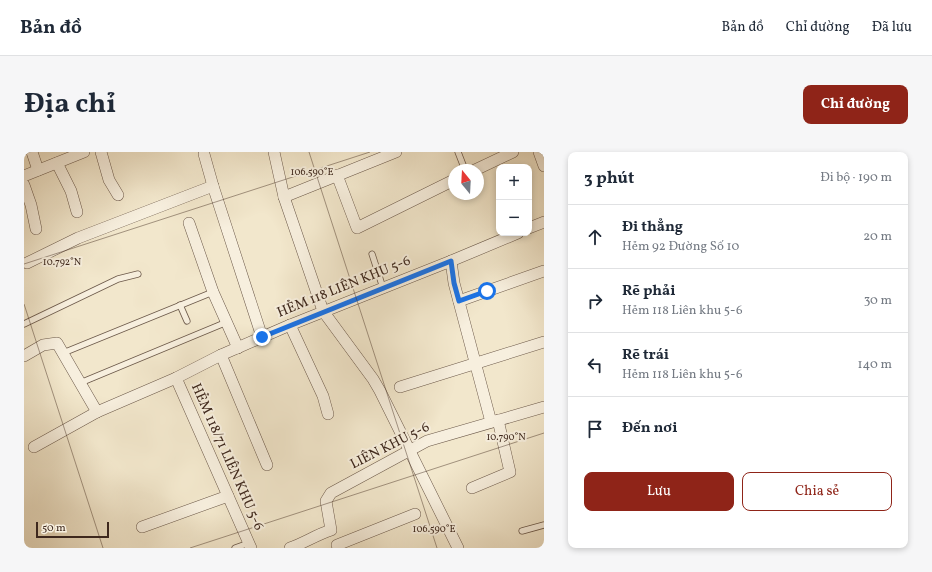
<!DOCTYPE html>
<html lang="vi">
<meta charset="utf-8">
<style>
body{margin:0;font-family:Vollkorn,serif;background:#f6f6f7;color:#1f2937}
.controls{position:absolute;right:12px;top:12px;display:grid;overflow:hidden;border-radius:8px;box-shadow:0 2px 6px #0003}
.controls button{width:36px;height:36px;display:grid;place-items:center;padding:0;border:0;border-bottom:1px solid #e0e1e3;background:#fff;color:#1f2937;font:20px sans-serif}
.compass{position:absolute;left:424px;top:12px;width:36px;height:36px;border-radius:50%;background:#fff;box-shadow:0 2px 6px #0003;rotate:342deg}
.scale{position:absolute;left:12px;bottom:10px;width:73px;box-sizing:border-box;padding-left:4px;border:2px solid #3e281d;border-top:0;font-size:11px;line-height:14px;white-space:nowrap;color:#3e281d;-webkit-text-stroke:3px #f7efde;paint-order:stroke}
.stop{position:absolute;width:12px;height:12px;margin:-9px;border:3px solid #1a73e8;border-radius:50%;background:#fff}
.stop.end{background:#1a73e8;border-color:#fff;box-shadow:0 1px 4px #0008}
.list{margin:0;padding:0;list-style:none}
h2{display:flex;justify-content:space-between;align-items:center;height:52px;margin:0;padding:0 16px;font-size:17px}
h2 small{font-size:13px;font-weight:400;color:#747a83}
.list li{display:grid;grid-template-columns:26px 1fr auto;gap:12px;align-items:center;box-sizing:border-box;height:64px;padding:0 16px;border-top:1px solid #e0e1e3}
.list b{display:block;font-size:15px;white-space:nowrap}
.list p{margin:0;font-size:13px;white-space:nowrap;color:#747a83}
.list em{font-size:13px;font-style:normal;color:#747a83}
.actions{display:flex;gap:8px;padding:12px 16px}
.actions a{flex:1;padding:9px 0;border:1px solid #8f2418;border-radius:8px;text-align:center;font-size:14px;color:#8f2418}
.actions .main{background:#8f2418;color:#fff}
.icon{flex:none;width:22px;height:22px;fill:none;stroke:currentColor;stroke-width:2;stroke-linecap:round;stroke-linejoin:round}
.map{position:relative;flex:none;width:520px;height:396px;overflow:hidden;border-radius:8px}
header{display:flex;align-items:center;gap:24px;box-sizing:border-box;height:56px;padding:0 20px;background:#fff;border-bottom:1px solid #e0e1e3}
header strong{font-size:19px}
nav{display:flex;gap:22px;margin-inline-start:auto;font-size:14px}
.intro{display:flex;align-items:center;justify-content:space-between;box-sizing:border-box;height:96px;padding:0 24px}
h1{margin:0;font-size:28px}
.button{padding:10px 18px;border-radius:8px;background:#8f2418;color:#fff;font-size:14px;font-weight:700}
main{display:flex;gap:24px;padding:0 24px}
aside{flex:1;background:#fff;border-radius:8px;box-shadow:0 2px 6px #0003}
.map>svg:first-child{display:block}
</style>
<header>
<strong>Bản đồ</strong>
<nav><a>Bản đồ</a><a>Chỉ đường</a><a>Đã lưu</a></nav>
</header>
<div class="intro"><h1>Địa chỉ</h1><a class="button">Chỉ đường</a></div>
<main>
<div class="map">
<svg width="520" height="396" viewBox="0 0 520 396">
<rect width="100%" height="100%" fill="#f2e7cc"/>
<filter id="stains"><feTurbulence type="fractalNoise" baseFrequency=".005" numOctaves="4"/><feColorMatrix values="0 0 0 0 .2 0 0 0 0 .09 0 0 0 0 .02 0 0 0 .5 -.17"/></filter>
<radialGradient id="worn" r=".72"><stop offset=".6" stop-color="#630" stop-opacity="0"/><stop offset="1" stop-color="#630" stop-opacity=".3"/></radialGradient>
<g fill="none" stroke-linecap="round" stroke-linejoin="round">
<!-- lane casing -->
<g stroke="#6b5849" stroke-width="7">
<g id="lane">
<polyline points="434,0 441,18"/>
<polyline points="348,102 359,136"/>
<polyline points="156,153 163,169"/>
<polyline points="0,172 94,127 114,122"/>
<polyline points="39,201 189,140"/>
<polyline points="56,231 203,170"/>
<polyline points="498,379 520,373"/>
<polyline points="211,396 225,391"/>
</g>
</g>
<!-- street casing -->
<g stroke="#6b5849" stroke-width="12">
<g id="street">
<polyline points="8,0 14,18"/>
<polyline points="77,0 85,28 94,43"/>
<polyline points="250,0 260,45 299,159 349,227 356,239 434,396"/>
<polyline points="515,0 520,14"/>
<polyline points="180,2 189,34 238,185"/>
<polyline points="33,11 47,39 53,60"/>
<polyline points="451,18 489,0"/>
<polyline points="313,23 333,76 430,28"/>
<polyline points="0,24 60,0"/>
<polyline points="0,33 7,53 12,77"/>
<polyline points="260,45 372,0"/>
<polyline points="165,71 189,140 214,196"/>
<polyline points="505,76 520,70"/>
<polyline points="427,109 494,81"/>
<polyline points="3,111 54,86 189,34"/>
<polyline points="435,149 520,119"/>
<polyline points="266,173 299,244 304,262"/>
<polyline points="197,203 243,313"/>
<polyline points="0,204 19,193 33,191 73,260"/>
<polyline points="152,226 227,396"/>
<polyline points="376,235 520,190"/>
<polyline points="10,295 73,260 152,226 197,203 266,173 427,109 430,131 467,270"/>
<polyline points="448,336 486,320 474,268"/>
<polyline points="118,375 204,344"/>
<polyline points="313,393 391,362"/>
<path d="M266,396c14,-5 26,-13 41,-18l-5,-29 5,-8 96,-52 117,-34"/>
</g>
</g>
<!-- lane -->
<use href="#lane" stroke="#f7efde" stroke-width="5.5"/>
<!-- street -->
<use href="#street" stroke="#f7efde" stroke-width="11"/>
</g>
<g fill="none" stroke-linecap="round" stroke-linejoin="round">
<!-- route -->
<polyline stroke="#1a73e8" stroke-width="5" points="238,185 427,109 430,131 435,149 463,139"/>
</g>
<!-- ticks -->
<path fill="none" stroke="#3e281d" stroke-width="1" stroke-opacity="0.45" d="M285,0l128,396M0,112l346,-112M0,152l79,244M166,396l354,-115"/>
<g text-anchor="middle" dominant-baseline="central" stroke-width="4" stroke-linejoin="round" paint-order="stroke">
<!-- street labels -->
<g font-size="14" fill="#3e281d" stroke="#f7efde">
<text transform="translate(320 135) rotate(-22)">HẺM 118 LIÊN KHU 5-6</text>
<text transform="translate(366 294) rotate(-27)">LIÊN KHU 5-6</text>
<text transform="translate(203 305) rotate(66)">HẺM 118/71 LIÊN KHU 5-6</text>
</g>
</g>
<g font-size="10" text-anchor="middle" fill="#3e281d" stroke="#f7efde" stroke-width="4" stroke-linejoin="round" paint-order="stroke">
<text x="288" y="23">106.590°E</text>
<text x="38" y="113">10.792°N</text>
<text x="482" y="288">10.790°N</text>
<text x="410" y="380">106.590°E</text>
</g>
<rect width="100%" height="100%" filter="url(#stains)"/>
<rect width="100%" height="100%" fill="url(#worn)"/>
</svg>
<div class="controls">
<button>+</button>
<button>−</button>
</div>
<svg class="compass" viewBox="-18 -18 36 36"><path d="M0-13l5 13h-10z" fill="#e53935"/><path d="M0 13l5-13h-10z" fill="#747a83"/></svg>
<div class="scale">50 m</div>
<div class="stop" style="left:463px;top:139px"></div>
<div class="stop end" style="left:238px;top:185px"></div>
</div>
<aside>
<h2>3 phút<small>Đi bộ · 190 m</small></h2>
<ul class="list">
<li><svg class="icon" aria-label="ahead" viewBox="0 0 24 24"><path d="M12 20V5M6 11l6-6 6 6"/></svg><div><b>Đi thẳng</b><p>Hẻm 92 Đường Số 10</p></div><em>20 m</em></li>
<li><svg class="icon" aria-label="right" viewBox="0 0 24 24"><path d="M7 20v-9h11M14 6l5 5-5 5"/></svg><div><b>Rẽ phải</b><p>Hẻm 118 Liên khu 5-6</p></div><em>30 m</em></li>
<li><svg class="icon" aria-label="left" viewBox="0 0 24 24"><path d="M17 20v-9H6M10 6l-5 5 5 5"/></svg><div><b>Rẽ trái</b><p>Hẻm 118 Liên khu 5-6</p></div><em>140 m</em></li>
<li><svg class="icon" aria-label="arrive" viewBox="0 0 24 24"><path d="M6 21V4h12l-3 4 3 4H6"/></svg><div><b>Đến nơi</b></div></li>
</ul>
<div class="actions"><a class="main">Lưu</a><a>Chia sẻ</a></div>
</aside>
</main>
